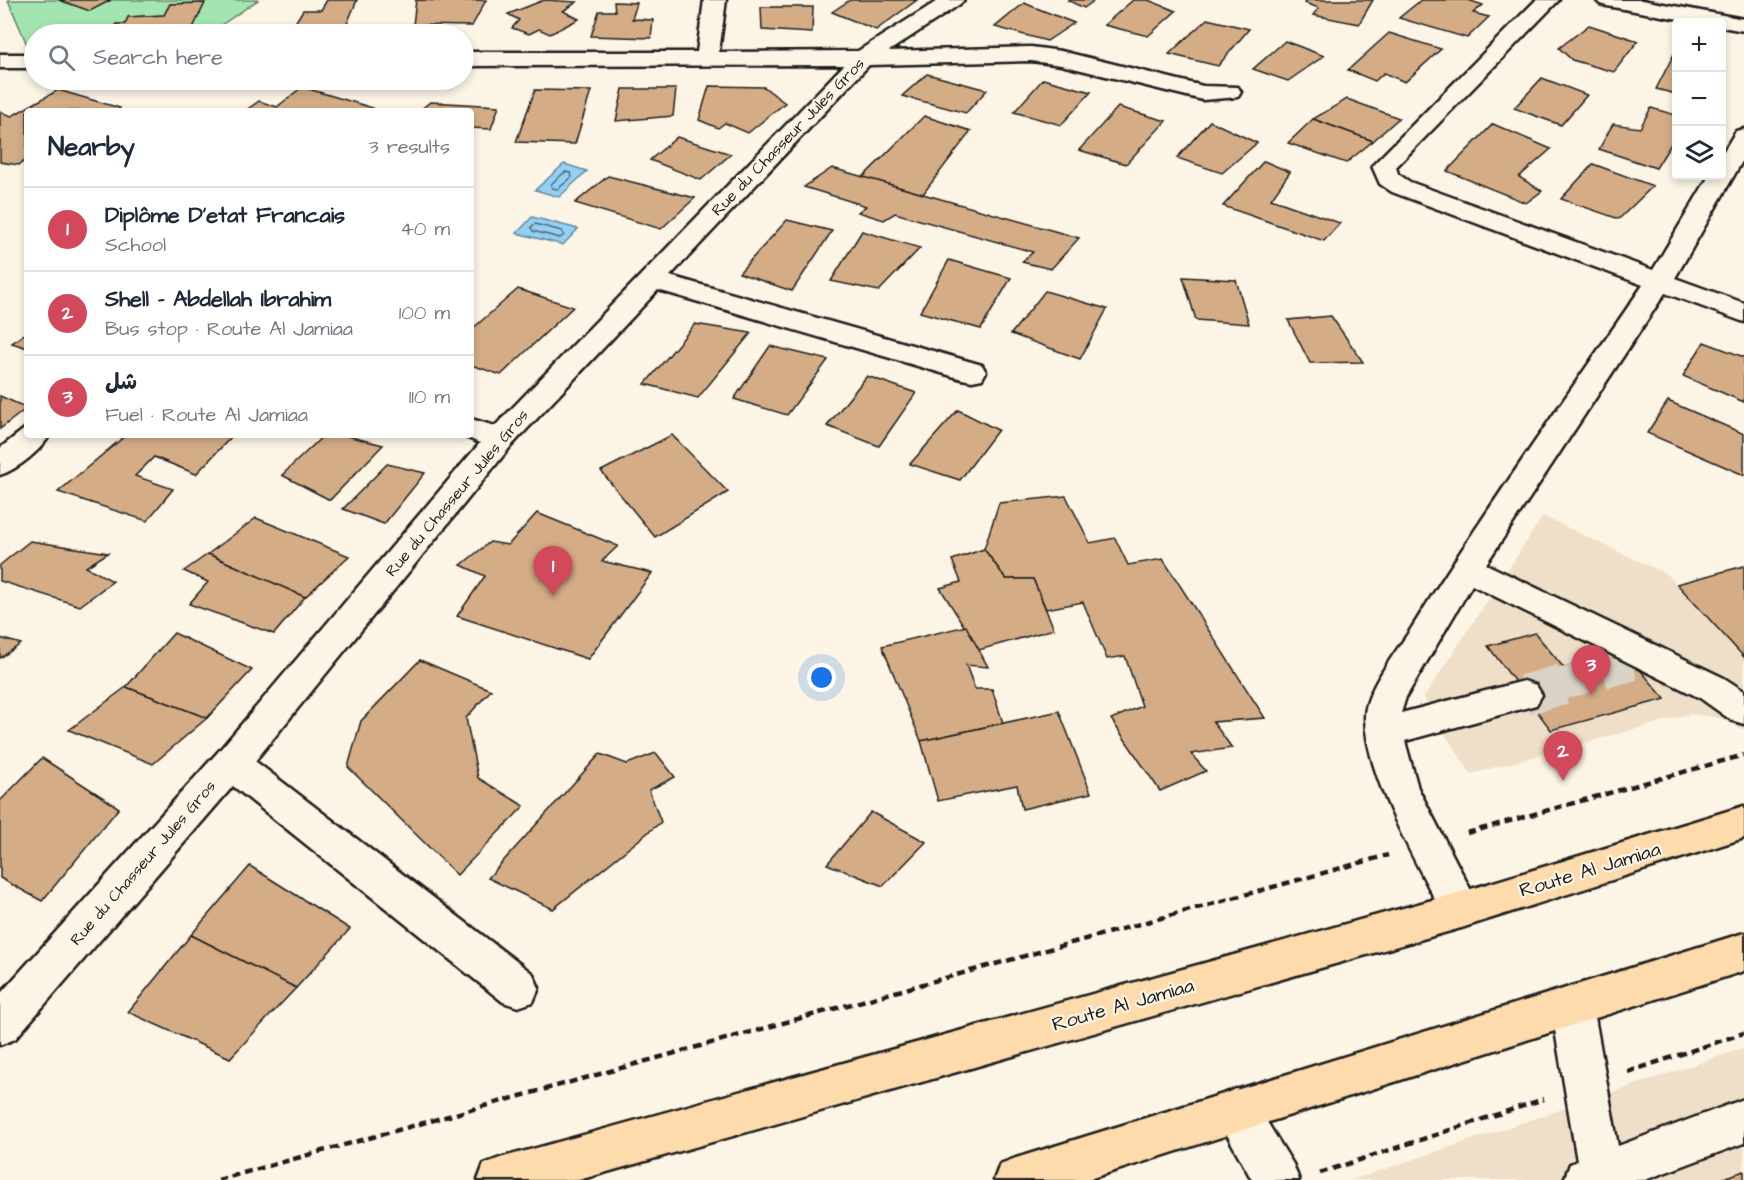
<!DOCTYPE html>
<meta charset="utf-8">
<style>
body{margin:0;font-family:"Architects Daughter","Playpen Sans Arabic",sans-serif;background:#f6f6f7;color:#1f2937}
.controls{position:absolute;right:18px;top:18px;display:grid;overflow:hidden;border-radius:6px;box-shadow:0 3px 9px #0003}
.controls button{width:54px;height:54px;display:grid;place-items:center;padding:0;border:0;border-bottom:2px solid #e0e1e3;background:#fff;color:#1f2937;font:30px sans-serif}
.you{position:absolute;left:822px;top:678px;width:21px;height:21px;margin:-15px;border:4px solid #fff;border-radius:50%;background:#1a73e8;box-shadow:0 0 0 9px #1a73e833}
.badge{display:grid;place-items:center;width:39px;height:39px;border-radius:50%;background:#d1495b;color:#fff;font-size:20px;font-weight:700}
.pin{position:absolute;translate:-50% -50px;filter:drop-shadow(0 2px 3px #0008)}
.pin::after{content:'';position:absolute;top:32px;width:21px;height:18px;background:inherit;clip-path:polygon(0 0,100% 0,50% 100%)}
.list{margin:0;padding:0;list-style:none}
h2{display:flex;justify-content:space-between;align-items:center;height:78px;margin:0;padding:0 24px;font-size:26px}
h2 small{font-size:20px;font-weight:400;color:#747a83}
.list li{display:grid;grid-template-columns:39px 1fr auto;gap:18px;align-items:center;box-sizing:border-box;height:84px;padding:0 24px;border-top:2px solid #e0e1e3}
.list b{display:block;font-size:22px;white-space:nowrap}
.list p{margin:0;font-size:20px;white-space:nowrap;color:#747a83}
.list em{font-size:20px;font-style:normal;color:#747a83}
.icon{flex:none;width:33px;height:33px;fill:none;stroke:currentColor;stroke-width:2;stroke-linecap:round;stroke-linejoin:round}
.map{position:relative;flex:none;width:1744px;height:1180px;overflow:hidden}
.search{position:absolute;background:#fff;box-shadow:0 3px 9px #0003;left:24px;top:24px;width:450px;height:66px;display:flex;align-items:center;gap:15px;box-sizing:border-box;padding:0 21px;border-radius:33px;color:#747a83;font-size:22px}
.panel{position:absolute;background:#fff;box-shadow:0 3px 9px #0003;left:24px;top:108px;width:450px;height:330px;border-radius:6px}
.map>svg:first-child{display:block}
</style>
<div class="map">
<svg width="1744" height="1180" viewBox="0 0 1744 1180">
<rect width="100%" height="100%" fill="#fcf5e5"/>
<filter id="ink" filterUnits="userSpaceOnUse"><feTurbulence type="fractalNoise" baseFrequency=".0167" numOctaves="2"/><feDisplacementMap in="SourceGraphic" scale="12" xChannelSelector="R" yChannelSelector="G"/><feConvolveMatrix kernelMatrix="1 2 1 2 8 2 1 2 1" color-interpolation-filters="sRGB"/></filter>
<g filter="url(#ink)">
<!-- built -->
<g fill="#f0dfc8">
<polygon points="1543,516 1668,575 1744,657 1744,730 1720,718 1690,714 1471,774 1434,718 1424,697"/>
<polygon points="1744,1048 1744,1180 1352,1180"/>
</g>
<!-- green -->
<polygon fill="#a2e5b0" stroke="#5f8066" stroke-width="1.5" points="8,0 258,0 208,34 166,34 190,33 204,3 170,4 164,15 129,17 125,24 116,24 113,31 122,33 121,34 34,34 34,47 28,47"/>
<!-- water -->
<g fill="#93d0f4" stroke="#63889e" stroke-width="1.5">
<polygon points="564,164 587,171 559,197 535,190"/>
<polygon points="532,217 578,229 563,245 517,233"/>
</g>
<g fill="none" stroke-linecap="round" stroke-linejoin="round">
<!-- shore -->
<g stroke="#4c6472" stroke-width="1.5">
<polygon points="565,172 571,173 572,177 558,189 552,188 551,184"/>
<polygon points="535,224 562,231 564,235 560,238 533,231 531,227"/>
</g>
</g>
<!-- building -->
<g fill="#d4ad86" stroke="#1c1c1c" stroke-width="1.5">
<polygon points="59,0 111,0 90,11"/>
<polygon points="327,0 357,0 344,31 326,30 325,34 288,34 303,10 321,10"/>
<polygon points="416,0 453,1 486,0 472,26 413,25"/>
<polygon points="544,0 577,2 563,11 579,19 550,34 539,29 529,34 512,28 519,20 508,14"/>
<polygon points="850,0 917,0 876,30 832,12"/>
<polygon points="1067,0 1095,0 1084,8"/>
<polygon points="1133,0 1148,0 1176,11 1148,36 1104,25"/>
<polygon points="1307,0 1373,0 1359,24 1313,15 1319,8 1305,3"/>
<polygon points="1421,0 1468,0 1483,5 1473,13 1489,17 1467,38 1399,18"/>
<polygon points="614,2 637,3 632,19 653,20 651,38 591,36 599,11 615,11"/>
<polygon points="205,3 190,34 121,34 122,33 113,31 116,24 125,24 128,17 164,15 170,4"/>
<polygon points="1024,3 1074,23 1047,41 995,27"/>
<polygon points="761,7 813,7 812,33 762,30"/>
<polygon points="1207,19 1249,29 1218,66 1169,54"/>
<polygon points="1589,25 1638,41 1614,72 1572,60 1559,48"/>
<polygon points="1389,33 1441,49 1405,82 1384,73 1375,81 1348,70"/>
<polygon points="1285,41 1324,56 1288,81 1253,69"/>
<polygon points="1676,50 1676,94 1656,89"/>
<polygon points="927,74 987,90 966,113 902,96"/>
<polygon points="1542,78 1587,95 1561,125 1514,108"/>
<polygon points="1043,79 1091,92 1061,125 1014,112"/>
<polygon points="709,86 764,87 785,103 748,133 725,123 718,128 699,120"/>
<polygon points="302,87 373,108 370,111 245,111 259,101 277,107"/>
<polygon points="623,89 676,89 673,116 616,121"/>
<polygon points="58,90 120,108 116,111 27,111 27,159 19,165 0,162 0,112 12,116"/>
<polygon points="535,90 591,91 575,144 516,142"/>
<polygon points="1347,99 1399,118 1373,141 1313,119"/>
<polygon points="430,102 499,106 491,129 471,128 471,111 419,111"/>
<polygon points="1118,107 1166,121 1126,164 1079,150"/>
<polygon points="1651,108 1676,115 1676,136 1656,168 1599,149 1613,124 1640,128"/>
<polygon points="924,116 971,131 923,194 863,177"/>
<polygon points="1313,119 1373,141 1346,163 1288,143"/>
<polygon points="1210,121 1257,143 1222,173 1177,158"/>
<polygon points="1493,124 1551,149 1519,177 1542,191 1526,203 1447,171"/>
<polygon points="677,137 731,154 701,180 650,160"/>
<polygon points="1264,161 1290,172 1271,199 1340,223 1324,241 1223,206"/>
<polygon points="1593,164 1653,186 1619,219 1561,199"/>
<polygon points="832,168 923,194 1079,238 1051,269 1022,262 1033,252 895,213 884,220 858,212 866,206 804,187"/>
<polygon points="608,176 695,198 661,229 575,203"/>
<polygon points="787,220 832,231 792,291 739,273"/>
<polygon points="862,231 920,248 879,291 831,281"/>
<polygon points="949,260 1011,278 981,329 920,312"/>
<polygon points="1183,277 1236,280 1249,324 1196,320"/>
<polygon points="518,289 573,307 501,375 471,365 471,330"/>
<polygon points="1045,291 1107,309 1080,359 1011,334"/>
<polygon points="1331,316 1363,362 1310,363 1288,320"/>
<polygon points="695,324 751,333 698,398 645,384"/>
<polygon points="27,332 27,348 12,343"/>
<polygon points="1704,342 1744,357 1744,402 1683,376"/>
<polygon points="770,346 828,360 787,415 734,399"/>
<polygon points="867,376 916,393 879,446 827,426"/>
<polygon points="0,396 27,408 0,429"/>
<polygon points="1668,401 1744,434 1744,475 1647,433"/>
<polygon points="958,410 998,430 960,480 910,464"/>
<polygon points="126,435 233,435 196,474 154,457 135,476 173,489 147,521 58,492"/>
<polygon points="324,435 343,435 383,445 330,500 282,475"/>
<polygon points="672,435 728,492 655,537 601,471"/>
<polygon points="387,464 425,473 384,524 343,509"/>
<polygon points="1066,496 1090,543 1115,538 1128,565 1163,559 1265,718 1213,722 1232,748 1191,754 1206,771 1160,791 1111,719 1142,706 1125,656 1107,659 1083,602 1046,609 1033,579 1006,579 984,549 999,503"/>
<polygon points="537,513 618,546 602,561 652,573 588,659 457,616 485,576 461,565 490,542 508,545"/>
<polygon points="256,518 349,556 305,597 208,554"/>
<polygon points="30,541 108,553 86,567 113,581 80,606 0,581 0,565"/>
<polygon points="984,549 1006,579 1033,579 1054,629 979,650 940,588 961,582 952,560"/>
<polygon points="208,554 305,597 274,634 189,604 208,582 184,571"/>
<polygon points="1744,566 1744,657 1677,584"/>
<polygon points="966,626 988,667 966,665 975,689 992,689 1003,723 921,741 882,646"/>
<polygon points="174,633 252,670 207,718 126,687"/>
<polygon points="1535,633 1564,668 1625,652 1665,699 1551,730 1488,646"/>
<polygon points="0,638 21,644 0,658"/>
<polygon points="420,660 491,690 466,718 478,778 524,806 457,875 348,767 361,721"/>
<polygon points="126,687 207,718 153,764 69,730"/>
<polygon points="1059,711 1091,793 1022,809 1017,785 938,801 921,741"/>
<polygon points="656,753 675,777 649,790 661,822 553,909 488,878 600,754 627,764"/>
<polygon points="42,758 119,808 42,901 0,878 0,801"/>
<polygon points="871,812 926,842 883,886 827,864"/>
<polygon points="250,866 350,929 296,988 191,935"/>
<polygon points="191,935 296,988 230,1058 128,1012"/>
<polygon points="1744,1171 1744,1180 1718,1180"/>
</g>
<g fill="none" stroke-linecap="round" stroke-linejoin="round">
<!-- minor-tunnel-far1 -->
<polyline stroke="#dad4c7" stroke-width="31" stroke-dasharray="31 16" stroke-linecap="butt" points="1558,685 1636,664"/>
<!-- minor-tunnel -->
<polyline stroke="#dad4c7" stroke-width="40" stroke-dasharray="40 20" stroke-linecap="butt" points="1524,695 1564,684"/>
<!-- minor casing -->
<g stroke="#1c1c1c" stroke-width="5">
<g id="minor">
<polygon points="704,0 726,0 719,52 858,51 939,0 964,0 960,4 889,51 1031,47 1061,51 1203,86 1238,87 1241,92 1238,97 1203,100 1061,65 1031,61 869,65 670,276 982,365 986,372 982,379 972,381 962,379 658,290 511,446 255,761 533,974 539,988 533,1002 518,1007 503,1002 233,786 15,1039 0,1045 0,994 218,752 480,443 460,435 471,435 471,419 495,426 844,65 464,66 464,52 697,52"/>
<path d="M1536,0h23l-163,167 2,7 12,8 243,88 56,-94h13v-22l14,-23 8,-2v29l-69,120 69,25v19l-79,-29 -179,271 238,114 20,13v33l-13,-4 -31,-22 -228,-113 -66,112 -5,16 123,-32 12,4 6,10 -6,10 -131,36 13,47 63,122 -6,13 -14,5 -14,-5c-28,-57 -81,-144 -82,-206 0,-27 32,-66 46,-88 73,-117 154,-230 232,-344l-251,-93 -12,-8 -8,-18z"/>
<polygon points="1596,0 1642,0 1744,19 1744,31 1722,27 1722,22 1695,22 1607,6 1600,4"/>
<rect x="0" y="54" width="34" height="14"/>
<path d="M27,427v8h23c-10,16 -32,34 -50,40v-27z"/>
<polygon points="1572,986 1587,992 1593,1006 1618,1146 1744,1099 1744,1143 1645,1180 1564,1180 1570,1164 1577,1161 1551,1006 1557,992"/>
<polygon points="1236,1089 1251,1096 1293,1164 1299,1180 1252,1180 1214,1111 1221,1096"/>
</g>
</g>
<!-- major casing -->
<g stroke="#1c1c1c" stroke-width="5">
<g id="major">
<polygon points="1744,806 1744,838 1461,928 579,1180 478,1180 484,1164 500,1158 1461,892"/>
<polygon points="1744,933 1744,971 1086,1180 994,1180 1000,1164 1016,1158"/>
</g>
</g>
<!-- path -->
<g stroke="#1c1c1c" stroke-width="4.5" stroke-dasharray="8 5" stroke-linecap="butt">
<polyline points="1467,833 1744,755"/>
<polyline points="1628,1072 1744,1033"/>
<polyline points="1320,1173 1544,1099"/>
<polyline points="218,1180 1388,855"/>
</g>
<!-- minor -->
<use href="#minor" fill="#fcf5e5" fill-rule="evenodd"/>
<!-- major -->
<use href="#major" fill="#fedbac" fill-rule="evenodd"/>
</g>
</g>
<g text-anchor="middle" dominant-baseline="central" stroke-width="4.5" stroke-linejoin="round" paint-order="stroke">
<!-- street labels -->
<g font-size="16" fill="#1c1c1c" stroke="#fcf5e5">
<text transform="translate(788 137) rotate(-46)">Rue du Chasseur Jules Gros</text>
<text transform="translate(457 493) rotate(-50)">Rue du Chasseur Jules Gros</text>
<text transform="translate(143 863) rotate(-49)">Rue du Chasseur Jules Gros</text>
</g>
<!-- near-street labels -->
<g font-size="20" fill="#1c1c1c" stroke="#fcf5e5">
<text transform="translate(1590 870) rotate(-17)">Route Al Jamiaa</text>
<text transform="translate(1123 1005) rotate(-16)">Route Al Jamiaa</text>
</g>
</g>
</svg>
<div class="controls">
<button>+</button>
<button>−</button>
<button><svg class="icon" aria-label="layers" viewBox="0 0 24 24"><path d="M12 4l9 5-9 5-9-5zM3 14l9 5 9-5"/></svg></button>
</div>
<div class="you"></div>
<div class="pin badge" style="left:553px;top:596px">1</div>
<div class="pin badge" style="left:1563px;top:781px">2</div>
<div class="pin badge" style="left:1591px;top:695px">3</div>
<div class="search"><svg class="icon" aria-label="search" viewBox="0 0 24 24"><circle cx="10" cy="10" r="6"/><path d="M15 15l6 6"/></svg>Search here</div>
<section class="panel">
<h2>Nearby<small>3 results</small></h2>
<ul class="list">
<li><span class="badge">1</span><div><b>Diplôme D'etat Francais</b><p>School</p></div><em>40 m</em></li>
<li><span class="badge">2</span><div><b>Shell - Abdellah Ibrahim</b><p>Bus stop · Route Al Jamiaa</p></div><em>100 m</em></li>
<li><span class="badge">3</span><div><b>شل</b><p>Fuel · Route Al Jamiaa</p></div><em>110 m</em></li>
</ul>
</section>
</div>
